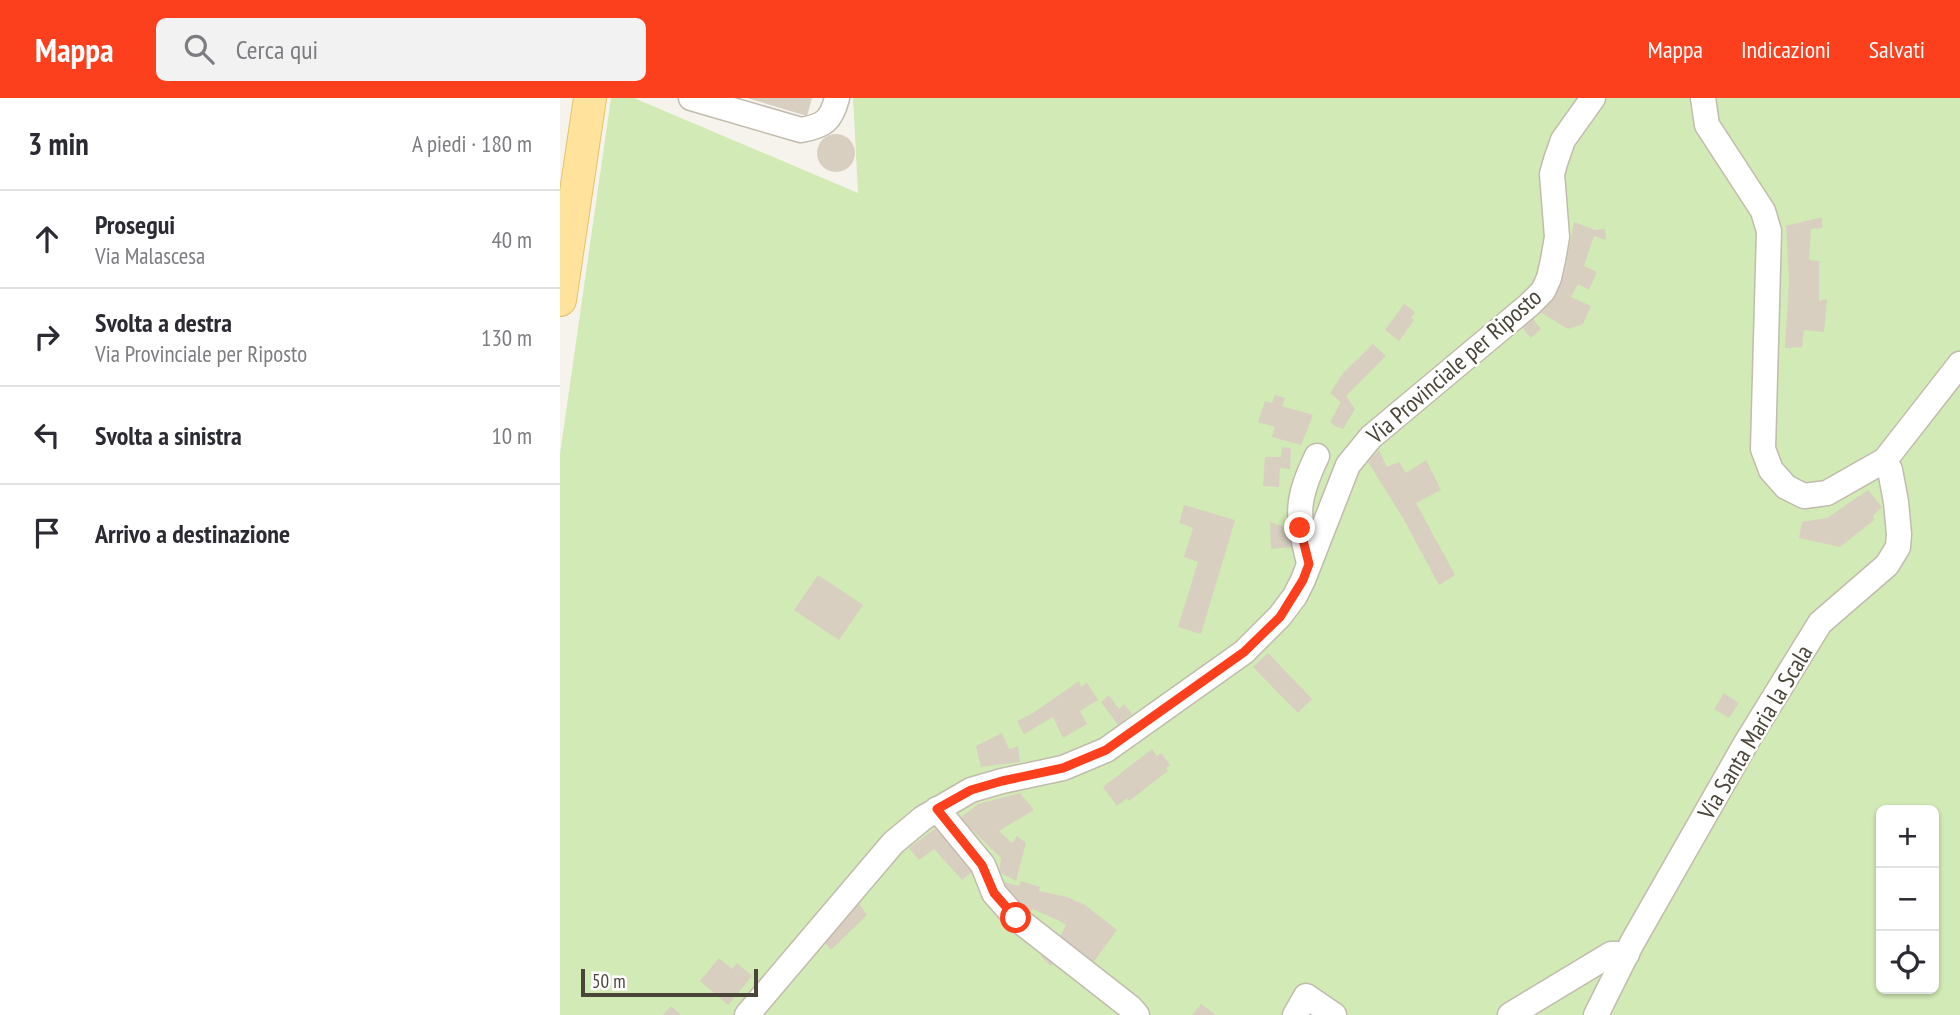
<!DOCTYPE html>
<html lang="it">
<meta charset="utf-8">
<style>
body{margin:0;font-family:"PT Sans Narrow",sans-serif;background:#f2f2f3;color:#2b2b33}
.controls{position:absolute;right:21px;bottom:21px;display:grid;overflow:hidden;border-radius:10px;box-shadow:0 2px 5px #0004}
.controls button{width:63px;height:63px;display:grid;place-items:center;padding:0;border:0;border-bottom:2px solid #e1e1e2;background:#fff;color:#2b2b33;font:35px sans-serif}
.scale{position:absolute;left:21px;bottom:18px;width:177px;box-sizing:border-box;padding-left:7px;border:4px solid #4b4439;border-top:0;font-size:19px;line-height:24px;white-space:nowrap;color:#4b4439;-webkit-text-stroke:5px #fff;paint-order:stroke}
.stop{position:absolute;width:21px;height:21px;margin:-16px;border:5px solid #fc3f1d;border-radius:50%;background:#fff}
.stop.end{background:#fc3f1d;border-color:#fff;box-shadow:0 2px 7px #0008}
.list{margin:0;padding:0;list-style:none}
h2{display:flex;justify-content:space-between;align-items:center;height:91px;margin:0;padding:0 28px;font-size:30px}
h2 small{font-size:23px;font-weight:400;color:#7c7c81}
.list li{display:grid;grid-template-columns:46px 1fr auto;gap:21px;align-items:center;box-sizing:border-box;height:98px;padding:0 28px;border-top:2px solid #e1e1e2}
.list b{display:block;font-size:26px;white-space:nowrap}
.list p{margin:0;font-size:23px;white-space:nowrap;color:#7c7c81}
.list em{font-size:23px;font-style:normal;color:#7c7c81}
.icon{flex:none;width:38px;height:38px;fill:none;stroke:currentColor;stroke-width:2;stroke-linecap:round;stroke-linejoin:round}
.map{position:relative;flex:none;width:1400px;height:917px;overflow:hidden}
header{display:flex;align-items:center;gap:42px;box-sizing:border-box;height:98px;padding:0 35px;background:#fc3f1d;color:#fff}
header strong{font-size:33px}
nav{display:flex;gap:38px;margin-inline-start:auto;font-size:24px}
.search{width:490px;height:63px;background:#f2f2f3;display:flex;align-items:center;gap:18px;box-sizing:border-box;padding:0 24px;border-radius:10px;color:#7c7c81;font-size:26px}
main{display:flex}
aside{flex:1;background:#fff}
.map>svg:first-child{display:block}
</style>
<header>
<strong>Mappa</strong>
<div class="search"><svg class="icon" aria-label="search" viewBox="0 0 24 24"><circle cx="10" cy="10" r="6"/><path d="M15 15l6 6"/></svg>Cerca qui</div>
<nav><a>Mappa</a><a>Indicazioni</a><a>Salvati</a></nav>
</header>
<main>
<aside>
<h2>3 min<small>A piedi · 180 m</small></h2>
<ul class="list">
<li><svg class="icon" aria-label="ahead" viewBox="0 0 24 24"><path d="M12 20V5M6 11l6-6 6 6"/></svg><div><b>Prosegui</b><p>Via Malascesa</p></div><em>40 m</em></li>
<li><svg class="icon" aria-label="right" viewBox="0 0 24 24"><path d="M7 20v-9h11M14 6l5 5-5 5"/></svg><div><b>Svolta a destra</b><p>Via Provinciale per Riposto</p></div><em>130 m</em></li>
<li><svg class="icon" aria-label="left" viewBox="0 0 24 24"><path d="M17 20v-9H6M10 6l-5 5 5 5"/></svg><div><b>Svolta a sinistra</b></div><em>10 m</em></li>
<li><svg class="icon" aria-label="arrive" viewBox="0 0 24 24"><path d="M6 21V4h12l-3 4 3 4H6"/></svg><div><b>Arrivo a destinazione</b></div></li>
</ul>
</aside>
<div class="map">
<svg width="1400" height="917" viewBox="0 0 1400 917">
<rect width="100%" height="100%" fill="#f6f3ec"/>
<!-- green -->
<path fill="#d2eab5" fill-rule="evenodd" d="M51,0h23l224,95 -5,-95h1107v917h-1400v-561zM1321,712h53v179h-53z"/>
<!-- building -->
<g fill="#d8cfc1">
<polygon points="187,0 252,0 247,18"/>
<circle cx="276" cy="55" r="19"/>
<polygon points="1262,119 1262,130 1251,131 1249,162 1259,163 1259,203 1267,201 1264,234 1244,232 1242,249 1225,250 1229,184 1226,128"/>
<polygon points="1014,124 1035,132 1045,131 1046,142 1034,138 1024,168 1037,174 1029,192 1018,186 1011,199 1031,208 1023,226 1008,231 980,214 997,193 1004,176"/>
<polygon points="844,206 855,214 851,220 854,222 839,243 825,232"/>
<polygon points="972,220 981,231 971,240 962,229"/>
<polygon points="813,246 826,258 786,298 795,311 783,331 775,328 770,324 781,304 770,295 783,275"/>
<polygon points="715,297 725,300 722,308 753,317 741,347 712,339 715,329 698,324 705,303 712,305"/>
<polygon points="722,349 731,350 730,371 720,370 719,389 703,388 705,359 721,359"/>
<polygon points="819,352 827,369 839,364 846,375 866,362 881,392 856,405 895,477 879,487 843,420 808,364"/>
<polygon points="1308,392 1322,409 1313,418 1314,422 1280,449 1239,440 1242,424 1267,420"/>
<polygon points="624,407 675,422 641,536 618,529 638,464 624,459 633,430 619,425"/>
<polygon points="710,424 730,431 731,449 711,451"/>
<polygon points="258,477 303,507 279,542 234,512"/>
<polygon points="708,555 752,601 738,615 693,569"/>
<polygon points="519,583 521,589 527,585 538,602 520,613 527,626 503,640 493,619 464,636 457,623 473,615"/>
<polygon points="1164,595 1179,605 1169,620 1154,611"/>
<polygon points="549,597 559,611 564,606 572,616 558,627 541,604"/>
<polygon points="442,635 449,651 458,648 460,664 421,669 416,648"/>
<polygon points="592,651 597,658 601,655 610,667 606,670 608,673 569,703 567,700 557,708 543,689"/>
<polygon points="460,695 474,712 439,733 452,745 457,738 466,745 456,783 439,774 441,760 400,720 418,706"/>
<polygon points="380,727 417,770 402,782 374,751 359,762 349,750"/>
<polygon points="441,783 459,788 461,783 480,789 479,793 507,799 525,807 557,832 530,869 498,842 506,827 498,822 472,811 468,823 442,795"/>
<polygon points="298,804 307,817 271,852 264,844"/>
<polygon points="486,853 496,863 491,868 481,859"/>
<polygon points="159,860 172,871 177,865 192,878 168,907 140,883"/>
<polygon points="641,906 656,917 632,917"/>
<polygon points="111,908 121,917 103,917"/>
</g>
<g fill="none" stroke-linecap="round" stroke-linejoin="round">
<!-- minor casing -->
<g stroke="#c2bbae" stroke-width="27">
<g id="minor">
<path d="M131,0l110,32c23,-4 30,-9 36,-32"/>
<polyline points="1143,0 1147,27 1203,113 1209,133 1203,351 1211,372 1226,389 1244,398 1267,395 1325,362 1400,266"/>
<path d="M749,465c-12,-48 -14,-61 8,-107"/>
<polyline points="377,711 423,767 434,795 456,820 571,910 577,917"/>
<polyline points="187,917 333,745 363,720 411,692 442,683 503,670 546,652 684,554 720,518 735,498 743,482 788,367 811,339 969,207 983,193 989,180 993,162 997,139 992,76 996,62 1003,42 1033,0"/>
<polyline points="735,917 746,898 774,917"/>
<polyline points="950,917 1051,856 1067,856"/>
<polyline points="1036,917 1072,845 1186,645 1260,525 1327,467 1338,449 1339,436 1336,404 1330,372 1325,362"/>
</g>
</g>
<!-- major casing -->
<g stroke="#e6c16a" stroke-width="34">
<polyline id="major" points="0,202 30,0"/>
</g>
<!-- minor -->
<use href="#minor" stroke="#fff" stroke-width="24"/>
<!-- major -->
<use href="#major" stroke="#ffe39c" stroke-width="32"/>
</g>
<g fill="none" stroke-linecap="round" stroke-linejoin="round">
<!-- route -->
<polyline stroke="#fc3f1d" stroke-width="9" points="456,820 434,795 422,767 377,711 411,692 442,683 503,670 546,652 684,554 720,519 743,482 749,466 740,430"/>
</g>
<g text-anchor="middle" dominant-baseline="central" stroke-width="5" stroke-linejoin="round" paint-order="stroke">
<!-- street labels -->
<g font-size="24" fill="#4b4439" stroke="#fff">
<text transform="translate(894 268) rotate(-41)">Via Provinciale per Riposto</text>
<text transform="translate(1195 634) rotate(-59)">Via Santa Maria la Scala</text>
</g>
</g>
</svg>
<div class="controls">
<button>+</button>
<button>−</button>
<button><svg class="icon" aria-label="locate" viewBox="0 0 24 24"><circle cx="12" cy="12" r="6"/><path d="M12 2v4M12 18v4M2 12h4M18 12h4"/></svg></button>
</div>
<div class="scale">50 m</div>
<div class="stop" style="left:456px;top:820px"></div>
<div class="stop end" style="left:740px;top:430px"></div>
</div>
</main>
